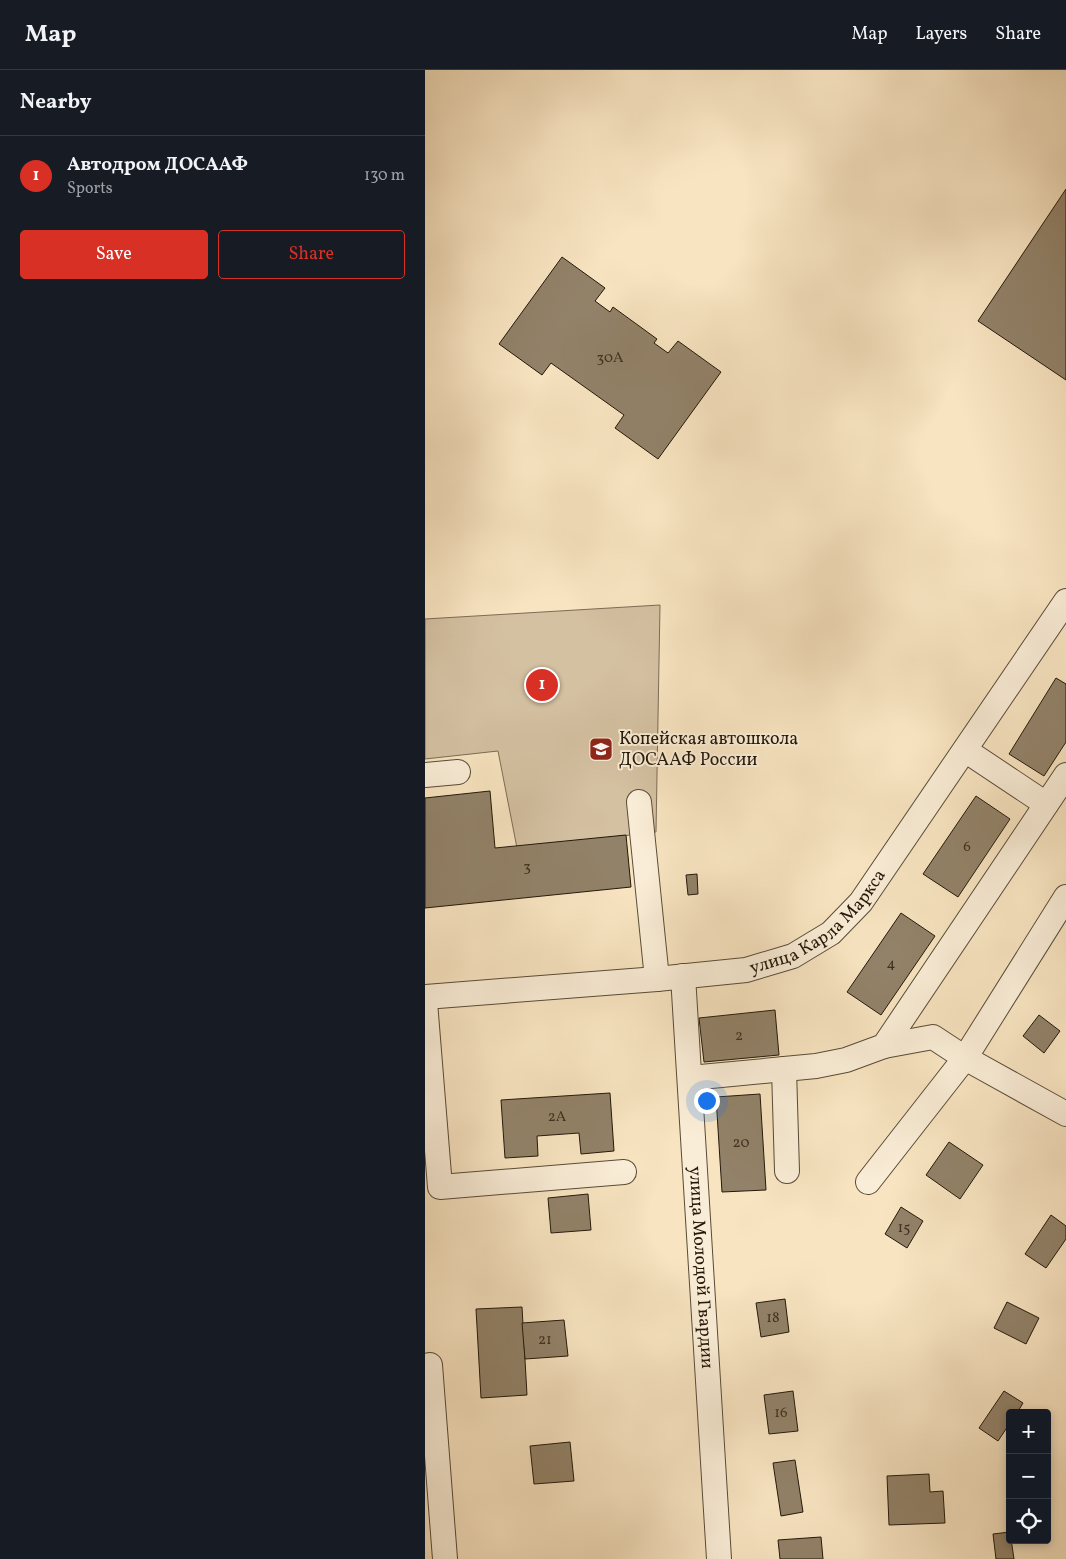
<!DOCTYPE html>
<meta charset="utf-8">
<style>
body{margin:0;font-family:Vollkorn,serif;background:#20242c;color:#f1f3f6}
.controls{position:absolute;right:15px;bottom:15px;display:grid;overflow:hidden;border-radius:5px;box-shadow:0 2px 8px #0003}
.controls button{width:45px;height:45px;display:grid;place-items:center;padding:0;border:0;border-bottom:1px solid #363941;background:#171b24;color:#f1f3f6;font:25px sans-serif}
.you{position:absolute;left:281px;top:1030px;width:18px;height:18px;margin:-12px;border:4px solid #fff;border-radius:50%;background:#1a73e8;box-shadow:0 0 0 8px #1a73e833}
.badge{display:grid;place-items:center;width:32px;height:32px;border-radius:50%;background:#d93025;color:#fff;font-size:16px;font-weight:700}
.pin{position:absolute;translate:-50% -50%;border:2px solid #fff;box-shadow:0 1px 5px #0006}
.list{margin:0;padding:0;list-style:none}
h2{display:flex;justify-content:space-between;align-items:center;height:65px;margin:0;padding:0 20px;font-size:21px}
h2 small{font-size:16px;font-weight:400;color:#9ea1a6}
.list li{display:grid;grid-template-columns:32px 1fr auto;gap:15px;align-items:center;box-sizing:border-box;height:80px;padding:0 20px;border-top:1px solid #363941}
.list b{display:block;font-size:19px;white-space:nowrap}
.list p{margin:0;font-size:16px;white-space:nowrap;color:#9ea1a6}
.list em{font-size:16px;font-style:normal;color:#9ea1a6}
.actions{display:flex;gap:10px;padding:15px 20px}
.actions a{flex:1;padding:11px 0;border:1px solid #d93025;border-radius:5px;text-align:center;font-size:18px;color:#d93025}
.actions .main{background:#d93025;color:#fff}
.icon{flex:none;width:28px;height:28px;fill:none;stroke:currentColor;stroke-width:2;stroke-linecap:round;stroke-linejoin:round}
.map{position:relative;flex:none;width:641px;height:1489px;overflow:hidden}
header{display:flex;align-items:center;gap:30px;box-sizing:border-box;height:70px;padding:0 25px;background:#171b24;border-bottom:1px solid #363941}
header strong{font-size:24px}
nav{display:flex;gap:28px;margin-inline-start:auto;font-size:18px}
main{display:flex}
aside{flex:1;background:#171b24}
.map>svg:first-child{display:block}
</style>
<header>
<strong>Map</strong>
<nav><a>Map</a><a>Layers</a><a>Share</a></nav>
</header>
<main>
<aside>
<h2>Nearby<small></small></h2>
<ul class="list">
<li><span class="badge">1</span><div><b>Автодром ДОСААФ</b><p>Sports</p></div><em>130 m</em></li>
</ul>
<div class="actions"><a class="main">Save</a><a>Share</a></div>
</aside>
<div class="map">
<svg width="641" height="1489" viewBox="0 0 641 1489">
<rect width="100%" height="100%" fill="#f8e4c1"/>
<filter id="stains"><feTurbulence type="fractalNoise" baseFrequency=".004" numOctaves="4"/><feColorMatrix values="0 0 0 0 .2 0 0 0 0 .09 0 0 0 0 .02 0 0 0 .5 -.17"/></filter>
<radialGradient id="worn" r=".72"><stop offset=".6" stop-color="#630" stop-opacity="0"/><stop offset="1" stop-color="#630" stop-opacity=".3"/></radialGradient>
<!-- green -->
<polygon fill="#d4c1a2" stroke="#7c6c56" points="235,535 231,762 92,778 73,681 0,689 0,549"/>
<!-- building -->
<g fill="#928269" stroke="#231809">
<polygon points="641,119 641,310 553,251"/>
<polygon points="137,187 180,218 170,231 185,242 188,237 232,269 229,273 243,283 253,271 296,302 233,389 190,358 199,345 126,293 117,305 74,274"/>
<polygon points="631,608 641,614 641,672 619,706 584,684"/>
<polygon points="65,721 70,778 201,765 206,817 0,838 0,728"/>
<polygon points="551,726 585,749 533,827 498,804"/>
<polygon points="272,804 273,824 263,825 261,805"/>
<polygon points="476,843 510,866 456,945 422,922"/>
<polygon points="350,940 354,985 279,992 274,948"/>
<polygon points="614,945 635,961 619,983 598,966"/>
<polygon points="185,1023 189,1081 156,1084 154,1063 112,1066 113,1086 80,1088 76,1030"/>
<polygon points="335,1024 341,1120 297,1122 291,1027"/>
<polygon points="524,1072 558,1095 535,1129 501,1105"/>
<polygon points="163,1124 166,1160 126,1163 123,1128"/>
<polygon points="476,1137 498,1151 482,1178 460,1164"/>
<polygon points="626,1145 641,1156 641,1169 621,1198 600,1184"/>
<polygon points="360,1229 364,1262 336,1267 331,1233"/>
<polygon points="582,1232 614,1248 601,1274 569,1258"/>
<polygon points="97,1237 102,1325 56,1328 51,1239"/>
<polygon points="139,1250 143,1286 100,1289 97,1253"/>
<polygon points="368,1321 373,1361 344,1364 339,1325"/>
<polygon points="579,1321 598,1333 592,1343 585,1343 585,1353 573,1371 554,1358"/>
<polygon points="145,1372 149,1411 109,1414 105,1376"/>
<polygon points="370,1390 378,1442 356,1446 348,1393"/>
<polygon points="504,1404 505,1422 518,1421 520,1453 464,1455 462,1406"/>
<polygon points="585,1462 589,1489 571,1489 568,1464"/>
<polygon points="396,1467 398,1489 355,1489 353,1470"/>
</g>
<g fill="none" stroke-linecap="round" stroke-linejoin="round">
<!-- minor casing -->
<g stroke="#584b37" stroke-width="26">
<g id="minor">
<polyline points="540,680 621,734"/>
<polyline points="0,705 33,702"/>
<polyline points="214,732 232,909"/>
<path id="s1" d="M258,906l36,583"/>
<path id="s2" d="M0,927l232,-18 89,-9 47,-14 38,-23 30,-31 205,-301"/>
<polyline points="0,932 15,1117 199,1102"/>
<polyline points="459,976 508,967 540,988 641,1044"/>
<polyline points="359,999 362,1101"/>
<polyline points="265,1008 391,996 421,990 459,976 641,705"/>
<polyline points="443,1112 540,988 641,827"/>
<polyline points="0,1296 5,1295 20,1489"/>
</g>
</g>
<!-- minor -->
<use href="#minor" stroke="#faedd7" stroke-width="24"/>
</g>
<!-- icons -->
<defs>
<g id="university-square" transform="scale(1.25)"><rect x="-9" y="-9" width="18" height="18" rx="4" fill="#8f2418" stroke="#faedd7"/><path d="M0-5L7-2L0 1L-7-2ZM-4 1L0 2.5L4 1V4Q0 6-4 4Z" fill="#fff"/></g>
</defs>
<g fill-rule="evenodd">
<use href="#university-square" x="176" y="679"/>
</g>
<g text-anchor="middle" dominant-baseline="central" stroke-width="4" stroke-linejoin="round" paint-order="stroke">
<!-- number labels -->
<g font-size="15" fill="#3f3221">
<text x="185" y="288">30А</text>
<text x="542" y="777">6</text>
<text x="102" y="797">3</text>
<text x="466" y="894">4</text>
<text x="314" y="966">2</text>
<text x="132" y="1047">2А</text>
<text x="316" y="1073">20</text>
<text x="479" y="1158">15</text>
<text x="348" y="1248">18</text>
<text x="120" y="1270">21</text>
<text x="356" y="1343">16</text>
</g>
<!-- poi labels -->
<g font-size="18" fill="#231809" stroke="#faedd7" text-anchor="start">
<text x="194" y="669">Копейская автошкола<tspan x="194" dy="21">ДОСААФ России</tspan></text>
</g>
<!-- street labels -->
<g font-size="18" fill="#231809" stroke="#faedd7">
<text stroke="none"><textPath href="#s2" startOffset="411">улица Карла Маркса</textPath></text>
<text stroke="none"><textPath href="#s1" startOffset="292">улица Молодой Гвардии</textPath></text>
</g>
</g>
<rect width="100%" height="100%" filter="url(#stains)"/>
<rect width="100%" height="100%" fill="url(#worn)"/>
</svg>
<div class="controls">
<button>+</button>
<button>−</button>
<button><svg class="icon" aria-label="locate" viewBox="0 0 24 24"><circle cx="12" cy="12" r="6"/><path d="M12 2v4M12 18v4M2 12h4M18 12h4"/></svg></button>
</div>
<div class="you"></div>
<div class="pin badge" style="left:117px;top:615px">1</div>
</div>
</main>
